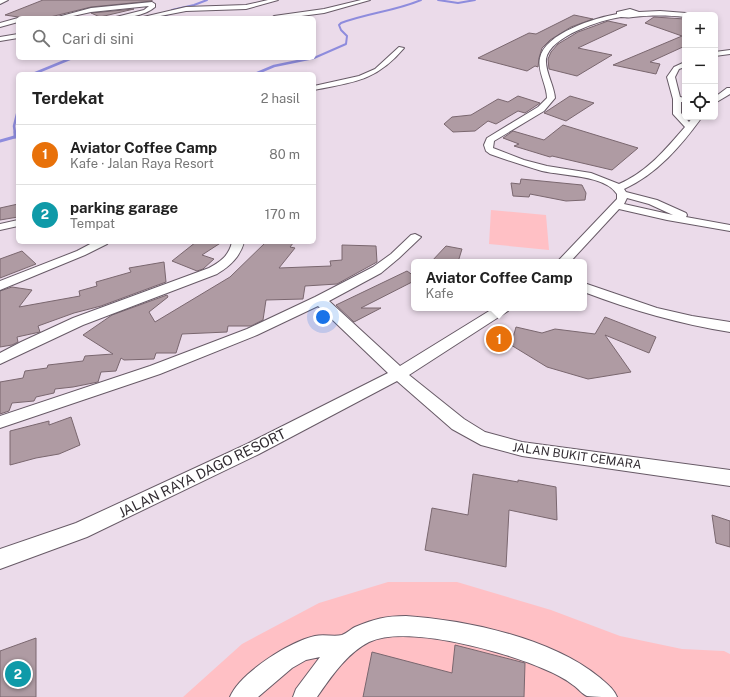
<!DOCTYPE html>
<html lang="id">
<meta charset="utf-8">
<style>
body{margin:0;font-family:"Public Sans",sans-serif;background:#f6f6f6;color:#222}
.controls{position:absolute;right:12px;top:12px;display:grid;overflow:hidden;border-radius:6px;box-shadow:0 2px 6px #0003}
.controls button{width:36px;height:36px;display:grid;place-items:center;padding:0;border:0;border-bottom:1px solid #e0e0e0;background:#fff;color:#222;font:20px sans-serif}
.you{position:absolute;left:323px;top:317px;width:14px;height:14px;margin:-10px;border:3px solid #fff;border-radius:50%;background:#1a73e8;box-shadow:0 0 0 6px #1a73e833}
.badge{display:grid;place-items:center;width:26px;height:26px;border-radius:50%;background:#d93025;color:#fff;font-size:13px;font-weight:700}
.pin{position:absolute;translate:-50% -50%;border:2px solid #fff;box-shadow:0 1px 4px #0006}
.popup{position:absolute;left:411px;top:259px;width:176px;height:52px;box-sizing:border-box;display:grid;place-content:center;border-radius:6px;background:#fff;filter:drop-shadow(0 1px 3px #0005);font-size:13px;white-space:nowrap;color:#767676}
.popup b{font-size:15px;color:#222}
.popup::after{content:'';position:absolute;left:50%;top:100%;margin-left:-8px;border:8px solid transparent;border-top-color:#fff}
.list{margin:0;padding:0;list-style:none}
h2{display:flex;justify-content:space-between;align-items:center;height:52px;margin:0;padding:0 16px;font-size:17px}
h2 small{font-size:13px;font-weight:400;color:#767676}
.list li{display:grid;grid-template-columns:26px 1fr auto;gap:12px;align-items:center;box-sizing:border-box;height:60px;padding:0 16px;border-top:1px solid #e0e0e0}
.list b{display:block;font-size:15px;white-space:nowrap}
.list p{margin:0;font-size:13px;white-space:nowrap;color:#767676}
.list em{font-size:13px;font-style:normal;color:#767676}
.icon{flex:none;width:22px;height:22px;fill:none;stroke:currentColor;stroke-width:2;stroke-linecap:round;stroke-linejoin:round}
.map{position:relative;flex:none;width:730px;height:697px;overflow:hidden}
.search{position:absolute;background:#fff;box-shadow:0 2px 6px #0003;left:16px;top:16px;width:300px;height:44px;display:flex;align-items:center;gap:10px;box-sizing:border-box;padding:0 14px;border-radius:6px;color:#767676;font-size:15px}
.panel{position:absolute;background:#fff;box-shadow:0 2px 6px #0003;left:16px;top:72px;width:300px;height:172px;border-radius:6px}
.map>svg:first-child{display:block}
</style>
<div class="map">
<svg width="730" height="697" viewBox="0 0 730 697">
<rect width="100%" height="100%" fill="#ebdbea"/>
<!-- green -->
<g fill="#ffc0c5">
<polygon points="491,210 546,215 549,250 489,244"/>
<polygon points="388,582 457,582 551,610 620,636 682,649 724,651 730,654 730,697 183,697 242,644 319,603"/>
</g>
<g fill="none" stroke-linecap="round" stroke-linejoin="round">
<!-- stream-far2 -->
<g stroke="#8e8cdd" stroke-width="2">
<polyline points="438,0 458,3 475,0"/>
<polyline points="159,18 173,12 172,10 194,5 207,0"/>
<path d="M314,58l32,-14 1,-8 -6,-6 -2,-5 2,-2c27,-10 54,-12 80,-23"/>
<polyline points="70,59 72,58"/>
<polyline points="310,59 313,58"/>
</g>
<!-- stream-far1 -->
<g stroke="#8e8cdd" stroke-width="2.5">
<polyline points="33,74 72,58"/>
<polyline points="255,74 274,66 313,58"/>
<polyline points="15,133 14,126 18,110"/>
</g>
<!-- stream -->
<g stroke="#8e8cdd" stroke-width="3">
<polyline points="15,132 15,137"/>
<polyline points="0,141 18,136"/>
</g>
</g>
<!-- building -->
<g fill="#af9ba3" stroke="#7a676f">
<polygon points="43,0 152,0 152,1 91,7 46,18 25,18 5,15"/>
<polygon points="134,9 100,17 91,13"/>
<polygon points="574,15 593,19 571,27 550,40 542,48 539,58 538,67 535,66 527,71 478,58 529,33 536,34"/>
<polygon points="654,17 685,19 685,46 650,62 660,64 656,74 613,65 682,36 645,23"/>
<polygon points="608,21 627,25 578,48 612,55 577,76 549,69 548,59 551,52 558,44 578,32"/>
<polygon points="518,96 540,103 525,113 518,111 496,124 488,121 475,131 453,132 444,124 452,117 471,115 498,99 508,102"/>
<polygon points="570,96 594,103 566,121 544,113"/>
<polygon points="563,125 638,148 612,170 552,156 550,157 514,146 519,144 503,138 513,131 544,140"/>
<polygon points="521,179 582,185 586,193 585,200 566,201 530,194 529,197 513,196 511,183 520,184"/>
<polygon points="18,204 18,217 0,220 0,208"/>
<polygon points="196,242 222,242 202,255 214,259 203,269 197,271 172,261"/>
<polygon points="266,242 294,242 290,247 295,248 279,268 331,266 330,261 342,260 342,245 376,246 377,262 337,284 305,286 303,299 266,300 263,320 251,326 228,326 227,332 182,334 176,353 156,353 154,359 124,360 121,358 116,371 101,372 98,382 73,387 55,389 54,393 36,397 34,401 12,403 9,411 0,414 0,382 23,378 25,371 47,368 48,365 83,361 85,356 113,354 83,335 112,315 167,295 168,297 149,312 155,322 230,277"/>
<polygon points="446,246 462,249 458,262 431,262"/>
<polygon points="22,251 36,264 0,278 0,259"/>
<polygon points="164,262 166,282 101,306 74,313 38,326 40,332 17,337 18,342 12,345 0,347 0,291 12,287 32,290 19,307 80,296 79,291 97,286 96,282 131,272 129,268"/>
<polygon points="407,271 414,276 414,281 361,308 381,308 354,322 336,305"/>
<polygon points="605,317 656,337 649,353 605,335 631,372 588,379 547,367 511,345 516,327 542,333 555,329 595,334"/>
<polygon points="71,417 80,445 59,454 36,458 10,465 10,431 49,421 49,425"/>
<polygon points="473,474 518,482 518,480 556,487 557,520 509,510 506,567 425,550 432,508 468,515"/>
<polygon points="712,515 730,521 730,547 716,543"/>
<polygon points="36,638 36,697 0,697 0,651"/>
<polygon points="455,645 525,663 524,697 363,697 372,652 452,673"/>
</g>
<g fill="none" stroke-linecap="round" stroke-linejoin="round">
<!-- street casing -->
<g stroke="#675a66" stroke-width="2">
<g id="street">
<polygon points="0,0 8,0 0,4"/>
<polygon points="268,0 278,0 246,9 186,11 150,18 139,18 186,7 246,5"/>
<polygon points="361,0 370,0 324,13 286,18 271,18 274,16 324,9"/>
<path d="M152,2l3,2v3c-10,9 -30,11 -43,11l32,-8 5,-4 -58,6 -27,6h-10l37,-10z"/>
<path d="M630,9l9,3 21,-1 26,2 3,2h-4v2c-18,-2 -34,-2 -52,0 -4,1 -8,0 -12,0 -20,3 -71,19 -75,42 -1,13 8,26 9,39l-11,13 -50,30 -1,7 31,12 23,6 44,7 28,11c28,-12 46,-34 66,-57l-12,-13v-15l-6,-22 7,-10 11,-5v5l-6,2 -4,8 5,20 5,1v4h-4v11l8,9 4,-5h9c-21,29 -45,57 -78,72l2,3 31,8 29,13 1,2 -1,2 44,8v6l-63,-11 -48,-11 -49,53h-13l60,-63v-5c-12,-19 -54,-18 -75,-23 -17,-5 -35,-11 -52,-17l-4,-3 -2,-6 3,-7 51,-31 9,-9c0,-13 -10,-27 -7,-40 5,-25 55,-40 77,-44v-2zM627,198l22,6 24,11 -49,-11z"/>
<polygon points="18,18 18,22 0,27 0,23"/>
<polygon points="18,34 18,38 0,41 0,37"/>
<path d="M399,47l5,1c-28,33 -50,34 -90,42v-4l45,-10 16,-7z"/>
<polygon points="730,50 730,54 715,56 715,52"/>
<polygon points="727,88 730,88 730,94 715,103 715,97"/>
<polygon points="18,220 18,226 0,230 0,224"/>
<polygon points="415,234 421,237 419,239 399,258 381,273 329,301 400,366 494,308 509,308 508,311 409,375 464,419 485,432 522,442 730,470 730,486 522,456 481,445 452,429 397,381 259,454 87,537 0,569 0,549 76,523 247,444 388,373 318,306 257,335 160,374 0,428 0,416 150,366 247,329 315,297 373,267 391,254 411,235"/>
<polygon points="94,242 109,242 107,244 85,255 0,290 0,281 77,251"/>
<path d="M232,242h12c-4,15 -14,24 -27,32l-134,51 -83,39v-11l21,-11 52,-24 136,-50c11,-6 20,-12 23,-26z"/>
<path d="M584,283l73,25 35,8 38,6v10c-50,-8 -99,-22 -146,-40z"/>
<path d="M406,616c61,4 145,22 193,61 8,7 14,11 18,20 -6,0 -25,0 -30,-1 -5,-2 -9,-8 -14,-11 -9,-7 -19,-12 -29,-16 -38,-17 -137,-45 -175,-27 -22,11 -38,35 -52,55h-24l3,-8 24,-32 -14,3 -14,8 -34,29h-28c10,-24 59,-55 85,-61 9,-2 19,1 27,-1 5,-2 9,-6 13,-8 19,-8 31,-11 51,-11z"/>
</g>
</g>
<!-- street -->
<use href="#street" fill="#fff" fill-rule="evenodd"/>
</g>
<g text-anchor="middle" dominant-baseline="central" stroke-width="3" stroke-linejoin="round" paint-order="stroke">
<!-- street labels -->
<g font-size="12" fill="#322c32" stroke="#fff">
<text transform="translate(577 456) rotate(8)">JALAN BUKIT CEMARA</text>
</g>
<!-- near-street labels -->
<g font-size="14" fill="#322c32" stroke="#fff">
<text transform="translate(202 473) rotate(-26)">JALAN RAYA DAGO RESORT</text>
</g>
</g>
</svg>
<div class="controls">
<button>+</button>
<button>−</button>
<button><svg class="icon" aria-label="locate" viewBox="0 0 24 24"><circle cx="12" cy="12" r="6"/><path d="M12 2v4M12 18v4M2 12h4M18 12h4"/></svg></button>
</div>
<div class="you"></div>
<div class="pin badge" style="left:499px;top:339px;background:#e8710a">1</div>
<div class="popup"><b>Aviator Coffee Camp</b>Kafe</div>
<div class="pin badge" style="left:18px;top:674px;background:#0f9aa8">2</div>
<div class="search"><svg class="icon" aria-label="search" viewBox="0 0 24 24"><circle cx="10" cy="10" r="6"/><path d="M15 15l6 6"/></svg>Cari di sini</div>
<section class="panel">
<h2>Terdekat<small>2 hasil</small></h2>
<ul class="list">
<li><span class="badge" style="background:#e8710a">1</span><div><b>Aviator Coffee Camp</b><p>Kafe · Jalan Raya Resort</p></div><em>80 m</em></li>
<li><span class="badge" style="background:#0f9aa8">2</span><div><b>parking garage</b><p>Tempat</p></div><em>170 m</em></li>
</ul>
</section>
</div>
